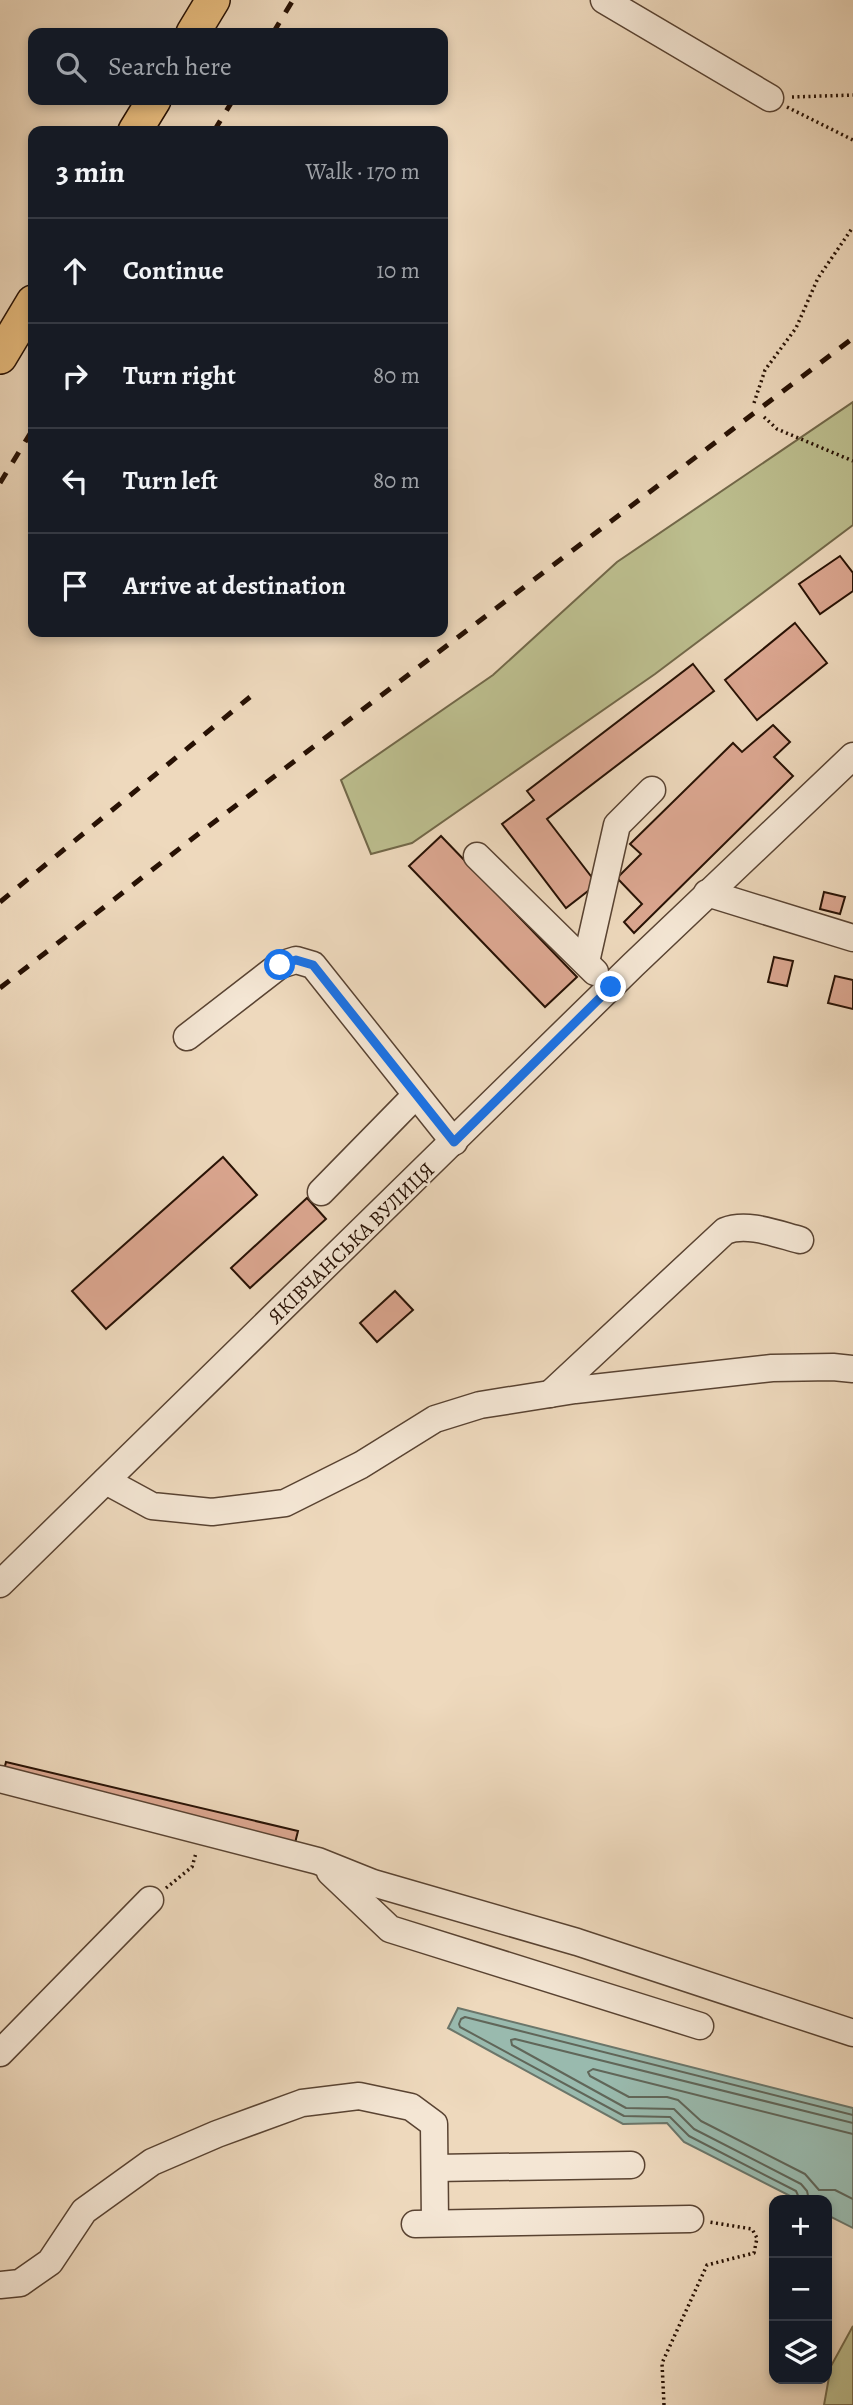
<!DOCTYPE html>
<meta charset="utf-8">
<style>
body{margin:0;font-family:Alegreya,serif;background:#20242c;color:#f1f3f6}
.controls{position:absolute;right:21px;bottom:21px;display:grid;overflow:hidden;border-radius:14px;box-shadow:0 4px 10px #0003}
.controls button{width:63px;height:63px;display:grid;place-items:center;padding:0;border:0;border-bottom:2px solid #363941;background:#171b24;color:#f1f3f6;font:35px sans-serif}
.stop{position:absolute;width:21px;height:21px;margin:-16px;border:5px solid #1a73e8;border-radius:50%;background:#fff}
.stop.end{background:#1a73e8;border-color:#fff;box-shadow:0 2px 7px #0008}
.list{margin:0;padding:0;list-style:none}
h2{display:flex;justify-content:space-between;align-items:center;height:91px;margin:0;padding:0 28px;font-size:30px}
h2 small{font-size:23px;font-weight:400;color:#9ea1a6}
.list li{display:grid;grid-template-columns:46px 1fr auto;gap:21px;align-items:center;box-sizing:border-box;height:105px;padding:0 28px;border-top:2px solid #363941}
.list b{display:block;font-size:26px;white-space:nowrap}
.list em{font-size:23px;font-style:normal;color:#9ea1a6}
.icon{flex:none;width:38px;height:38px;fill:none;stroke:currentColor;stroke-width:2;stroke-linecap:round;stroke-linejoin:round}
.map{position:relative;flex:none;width:853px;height:2405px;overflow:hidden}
.search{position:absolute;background:#171b24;box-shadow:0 4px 10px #0003;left:28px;top:28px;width:420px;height:77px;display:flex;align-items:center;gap:18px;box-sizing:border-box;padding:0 24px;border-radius:14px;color:#9ea1a6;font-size:26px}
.panel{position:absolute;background:#171b24;box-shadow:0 4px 10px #0003;left:28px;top:126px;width:420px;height:511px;border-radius:14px}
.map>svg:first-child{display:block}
</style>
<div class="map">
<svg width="853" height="2405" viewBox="0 0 853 2405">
<rect width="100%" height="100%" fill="#eed9bd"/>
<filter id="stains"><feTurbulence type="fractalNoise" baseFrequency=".00286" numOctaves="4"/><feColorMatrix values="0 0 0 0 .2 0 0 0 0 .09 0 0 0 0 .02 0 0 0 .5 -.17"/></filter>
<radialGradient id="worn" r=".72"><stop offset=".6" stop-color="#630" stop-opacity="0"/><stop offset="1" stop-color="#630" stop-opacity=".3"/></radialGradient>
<!-- green -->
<g fill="#bcbe8e" stroke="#726849" stroke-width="2">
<polygon points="853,402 853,525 655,674 412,843 371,854 341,780 493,675 617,562"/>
<polygon points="853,2326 853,2405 824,2405 831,2366"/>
</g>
<!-- water -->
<polygon fill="#99baae" stroke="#6b766a" stroke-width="2" points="458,2008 853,2108 853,2228 827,2215 827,2200 798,2200 684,2142 667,2123 623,2124 448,2028"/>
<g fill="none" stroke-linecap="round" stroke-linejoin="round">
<!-- shore -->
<g stroke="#606659" stroke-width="2">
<polyline points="853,2134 593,2069 588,2072 590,2076 629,2097 667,2097 678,2100 701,2121 805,2174 819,2190 835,2190 853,2199"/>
<polyline points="800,2200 796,2191 689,2136 670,2117 624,2116 460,2027 459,2024 461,2019 465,2017 853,2115"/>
<polyline points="809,2200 807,2191 801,2184 694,2129 674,2109 626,2108 512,2045 511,2040 515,2039 853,2123"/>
</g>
</g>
<!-- building -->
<g fill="#dca791" stroke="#271104" stroke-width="2">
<polygon points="840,556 853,573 853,591 820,614 799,584"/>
<polygon points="795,623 827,663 757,720 725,680"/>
<polygon points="693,664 714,691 547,819 597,884 566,908 502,824 534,800 527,791"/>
<polygon points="773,725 790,742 774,757 793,776 634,933 624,922 642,904 617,878 641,854 630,844 733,743 742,752"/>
<polygon points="441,836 577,977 545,1007 409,866"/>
<polygon points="824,892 845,897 840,914 820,909"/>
<polygon points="774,957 793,961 787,986 768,982"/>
<polygon points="835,976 853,980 853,1009 828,1003"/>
<polygon points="223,1157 257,1195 106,1329 72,1291"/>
<polygon points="307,1198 326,1219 250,1288 231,1268"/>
<polygon points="395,1291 413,1310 377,1342 360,1323"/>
<polygon points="6,1762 298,1831 294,1847 2,1778"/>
</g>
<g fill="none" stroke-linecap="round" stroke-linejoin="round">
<!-- minor casing -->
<g stroke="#594332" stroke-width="29">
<g id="minor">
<polyline points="604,0 770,98"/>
<polyline points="477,856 595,972"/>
<polyline points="707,893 853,938"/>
<polyline points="586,962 617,825 652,790"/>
<polyline points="187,1037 280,965 296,960 313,965 454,1142"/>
<polyline points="321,1192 416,1095"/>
<path d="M550,1394l175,-163c22,-9 52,3 75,9"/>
<polyline points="106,1481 152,1506 212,1512 285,1503 361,1465 435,1419 480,1405 575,1390 772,1368 833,1367 853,1369"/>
<polyline points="0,1584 633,965 853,756"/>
<polyline points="0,1779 318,1861 373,1883 577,1942 853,2033"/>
<polyline points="330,1872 390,1929 700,2026"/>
<polyline points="0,2053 150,1900"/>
<polyline points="435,2168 631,2165"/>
<polyline points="415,2224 690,2219"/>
<polyline points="0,2285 20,2283 50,2262 84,2211 152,2162 217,2134 302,2103 359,2096 411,2107 434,2124 435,2223"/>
</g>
</g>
<!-- major casing -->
<g stroke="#271104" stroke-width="36">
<g id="major">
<polyline points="193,33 213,0"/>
<polyline points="135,131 154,100"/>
<polyline points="0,357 33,302"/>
</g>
</g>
<!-- path -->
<g stroke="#271104" stroke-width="3.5" stroke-dasharray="2 3.5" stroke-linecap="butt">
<polyline points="792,97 853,95"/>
<polyline points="787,107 853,140"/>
<polyline points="754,403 765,370 796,328 818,278 853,227"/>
<polyline points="764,417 777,429 853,461"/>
<polyline points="166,1888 192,1867 196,1853"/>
<polyline points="664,2405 662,2363 707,2265 754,2253 757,2238 752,2229 709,2222"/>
</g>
<!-- minor -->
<use href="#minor" stroke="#f4e6d4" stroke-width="26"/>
<!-- major -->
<use href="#major" stroke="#e7bc7e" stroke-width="33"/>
<!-- rail -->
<g stroke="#271104" stroke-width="5" stroke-dasharray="12 12" stroke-linecap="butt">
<polyline points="273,33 293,0"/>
<polyline points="214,131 233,100"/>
<polyline points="0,483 33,429"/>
<polyline points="0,902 250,697"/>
<polyline points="0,988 197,835 853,338"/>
</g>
</g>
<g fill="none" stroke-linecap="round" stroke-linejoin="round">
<!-- route -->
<polyline stroke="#1a73e8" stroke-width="9" points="280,965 296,960 313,965 454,1142 611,987"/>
</g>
<g text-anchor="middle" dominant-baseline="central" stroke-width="5" stroke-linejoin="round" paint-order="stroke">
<!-- street labels -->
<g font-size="21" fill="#271104" stroke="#f4e6d4">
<text transform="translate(351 1243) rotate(-44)">ЯКІВЧАНСЬКА ВУЛИЦЯ</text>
</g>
</g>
<rect width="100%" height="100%" filter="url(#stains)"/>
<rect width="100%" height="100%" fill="url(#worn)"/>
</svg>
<div class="controls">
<button>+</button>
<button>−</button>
<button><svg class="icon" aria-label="layers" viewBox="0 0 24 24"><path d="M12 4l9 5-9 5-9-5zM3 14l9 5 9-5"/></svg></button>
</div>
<div class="stop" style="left:280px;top:965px"></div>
<div class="stop end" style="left:611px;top:987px"></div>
<div class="search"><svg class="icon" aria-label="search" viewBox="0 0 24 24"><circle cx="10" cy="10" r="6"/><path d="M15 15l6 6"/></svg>Search here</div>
<section class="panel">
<h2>3 min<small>Walk · 170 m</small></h2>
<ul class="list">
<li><svg class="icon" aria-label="ahead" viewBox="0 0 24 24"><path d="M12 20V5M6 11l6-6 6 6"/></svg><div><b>Continue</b></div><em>10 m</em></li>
<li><svg class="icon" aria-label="right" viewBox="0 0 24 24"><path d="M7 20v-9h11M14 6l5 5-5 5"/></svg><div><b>Turn right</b></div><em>80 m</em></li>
<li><svg class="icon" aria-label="left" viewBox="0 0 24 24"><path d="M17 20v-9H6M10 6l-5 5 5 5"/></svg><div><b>Turn left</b></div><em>80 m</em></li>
<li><svg class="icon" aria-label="arrive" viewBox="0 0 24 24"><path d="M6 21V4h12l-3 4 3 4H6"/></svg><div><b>Arrive at destination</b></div></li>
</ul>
</section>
</div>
